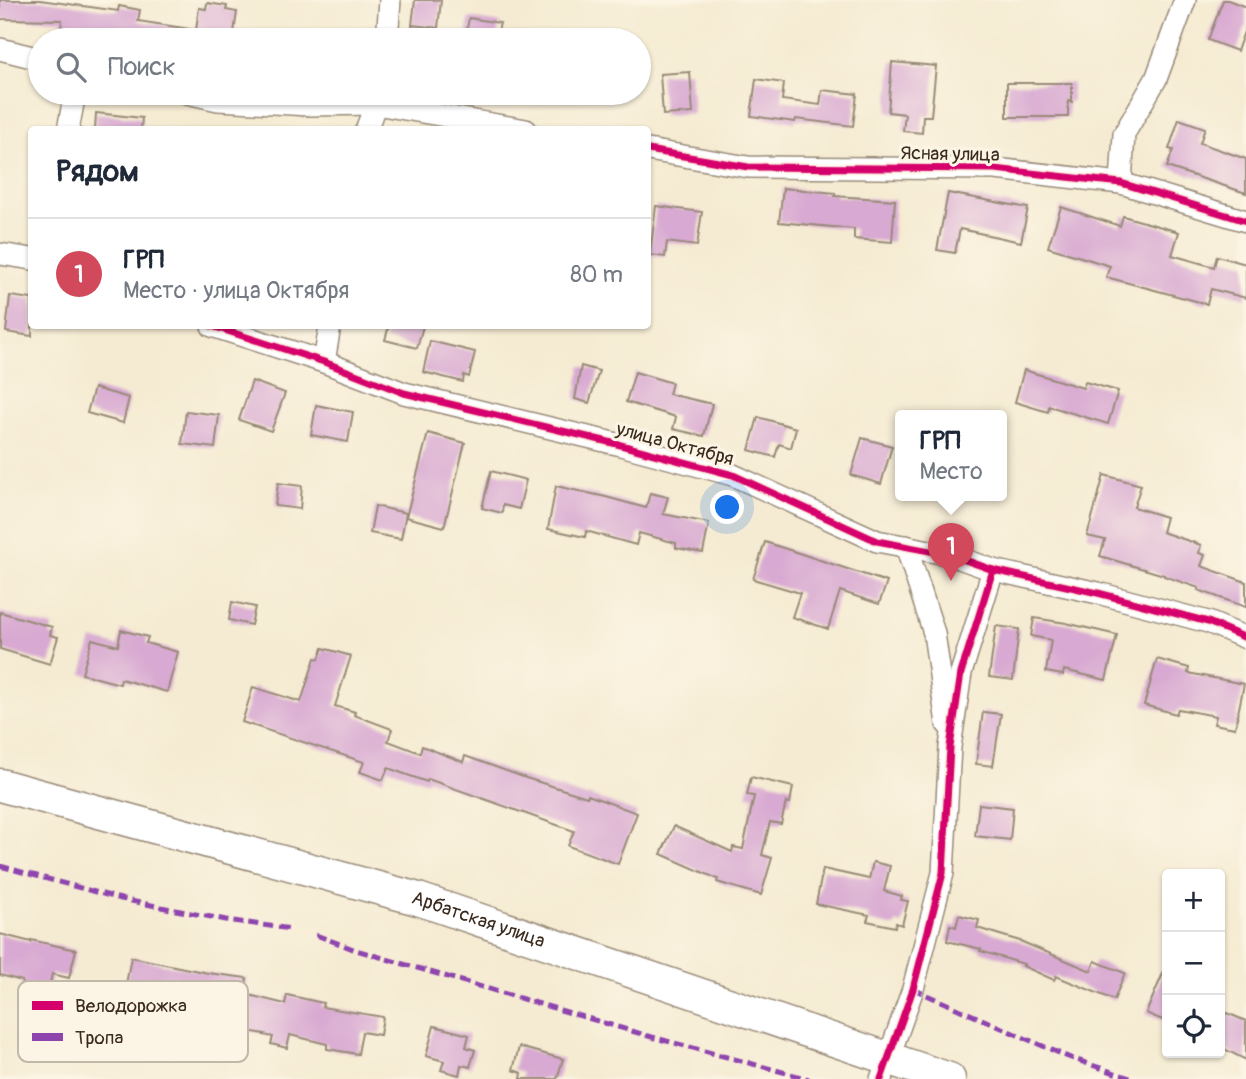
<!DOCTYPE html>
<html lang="ru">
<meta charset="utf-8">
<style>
body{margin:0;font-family:Pangolin,sans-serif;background:#f2f2f3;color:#1f2937}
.controls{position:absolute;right:21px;bottom:21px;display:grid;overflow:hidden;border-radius:7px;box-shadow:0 2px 5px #0004}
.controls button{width:63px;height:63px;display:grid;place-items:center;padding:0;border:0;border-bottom:2px solid #e0e1e3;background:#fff;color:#1f2937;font:35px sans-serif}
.you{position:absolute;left:728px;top:508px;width:24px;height:24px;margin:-18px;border:5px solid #fff;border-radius:50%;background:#1a73e8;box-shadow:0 0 0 10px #1a73e833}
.badge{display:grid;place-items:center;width:46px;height:46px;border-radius:50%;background:#d1495b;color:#fff;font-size:23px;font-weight:700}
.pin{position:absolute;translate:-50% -58px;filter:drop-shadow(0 2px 4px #0008)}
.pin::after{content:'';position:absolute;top:37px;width:24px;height:21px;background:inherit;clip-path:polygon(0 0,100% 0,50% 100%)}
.popup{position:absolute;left:895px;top:410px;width:112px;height:91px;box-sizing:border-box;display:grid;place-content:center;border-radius:7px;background:#fff;filter:drop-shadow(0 2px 5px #0005);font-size:23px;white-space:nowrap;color:#747a83}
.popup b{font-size:26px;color:#1f2937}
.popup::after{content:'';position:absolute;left:50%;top:100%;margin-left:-14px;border:14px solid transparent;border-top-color:#fff}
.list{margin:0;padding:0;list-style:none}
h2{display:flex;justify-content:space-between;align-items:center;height:91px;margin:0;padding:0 28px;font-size:30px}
h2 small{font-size:23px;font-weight:400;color:#747a83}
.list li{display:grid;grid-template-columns:46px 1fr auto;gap:21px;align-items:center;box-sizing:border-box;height:112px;padding:0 28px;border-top:2px solid #e0e1e3}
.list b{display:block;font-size:26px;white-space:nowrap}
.list p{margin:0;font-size:23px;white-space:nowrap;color:#747a83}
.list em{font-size:23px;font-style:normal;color:#747a83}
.icon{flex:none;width:38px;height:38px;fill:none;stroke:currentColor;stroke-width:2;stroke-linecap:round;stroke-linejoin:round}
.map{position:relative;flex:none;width:1246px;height:1079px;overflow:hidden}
.search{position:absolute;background:#fff;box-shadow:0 2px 5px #0004;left:28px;top:28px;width:623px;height:77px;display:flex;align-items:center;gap:18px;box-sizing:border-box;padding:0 24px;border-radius:38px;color:#747a83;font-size:26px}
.panel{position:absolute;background:#fff;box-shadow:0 2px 5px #0004;left:28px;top:126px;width:623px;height:203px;border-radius:7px}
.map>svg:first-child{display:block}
</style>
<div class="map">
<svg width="1246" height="1079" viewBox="0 0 1246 1079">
<rect width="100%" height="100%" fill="#fcf5e5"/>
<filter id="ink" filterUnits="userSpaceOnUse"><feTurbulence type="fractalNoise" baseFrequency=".0143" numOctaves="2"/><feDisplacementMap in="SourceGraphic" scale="14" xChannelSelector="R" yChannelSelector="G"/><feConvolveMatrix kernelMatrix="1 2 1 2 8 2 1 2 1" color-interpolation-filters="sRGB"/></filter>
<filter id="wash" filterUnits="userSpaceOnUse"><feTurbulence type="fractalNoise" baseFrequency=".00686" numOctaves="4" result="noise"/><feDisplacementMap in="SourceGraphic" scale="28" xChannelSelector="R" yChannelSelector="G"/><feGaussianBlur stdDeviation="1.57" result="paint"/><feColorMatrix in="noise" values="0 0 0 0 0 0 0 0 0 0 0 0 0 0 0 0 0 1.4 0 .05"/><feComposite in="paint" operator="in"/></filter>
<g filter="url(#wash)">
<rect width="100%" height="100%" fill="#f5ebd2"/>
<g id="blocks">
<!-- building -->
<g fill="#d8a9d2">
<polygon points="0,0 40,0 118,11 119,6 140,10 138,21 196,30 199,8 206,9 207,3 227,6 226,10 237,12 233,40 154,40 137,37 137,40 98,40 60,36 62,20 0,19"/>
<polygon points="415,0 441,0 438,28 412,25"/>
<polygon points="1223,0 1228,0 1246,7 1246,26 1237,51 1208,40"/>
<polygon points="469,18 500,23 496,40 465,40"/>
<polygon points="892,62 936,66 931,116 923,116 922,133 903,131 905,114 888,112"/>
<polygon points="690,72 693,113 663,115 660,74"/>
<polygon points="756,79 784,83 782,100 820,105 822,90 857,94 853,126 796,119 795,122 751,116"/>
<polygon points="1007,83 1072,83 1072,102 1068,101 1068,117 1007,117"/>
<polygon points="96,113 142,118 141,130 95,130"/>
<polygon points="1179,119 1205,128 1200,143 1246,159 1246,193 1167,167 1173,150 1169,149"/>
<polygon points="783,188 835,193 835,196 895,200 892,242 854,239 854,229 779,222"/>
<polygon points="948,193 1028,208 1021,242 960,229 955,253 937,250"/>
<polygon points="656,206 702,212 697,246 667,242 665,257 650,255"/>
<polygon points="1061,207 1120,226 1123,216 1179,232 1172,255 1214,267 1217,256 1246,264 1246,298 1211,289 1207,304 1106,277 1110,266 1048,247"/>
<polygon points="10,296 32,299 32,336 6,332"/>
<polygon points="389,326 423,326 417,348 385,340"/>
<polygon points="430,341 475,352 469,377 464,375 463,382 423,372"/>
<polygon points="581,366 599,371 589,403 575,399"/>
<polygon points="1024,370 1083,388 1085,382 1118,391 1108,424 1049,406 1048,412 1015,402"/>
<polygon points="635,372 672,383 669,394 712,404 704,436 673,429 676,417 626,402"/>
<polygon points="252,381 285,393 271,431 239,420"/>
<polygon points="94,388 129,398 123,423 87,413"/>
<polygon points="316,405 353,412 348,442 311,435"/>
<polygon points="186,411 219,415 215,448 182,444"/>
<polygon points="758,417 796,428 791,448 779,444 775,457 749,450"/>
<polygon points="428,433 465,443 444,527 406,517"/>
<polygon points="862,438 892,446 881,484 851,475"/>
<polygon points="491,471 526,480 519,509 503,505 502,513 482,508"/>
<polygon points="1104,475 1141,485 1134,507 1166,517 1162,532 1201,545 1199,553 1205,555 1201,566 1246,582 1246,607 1198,590 1199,588 1164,576 1164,575 1100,556 1105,540 1087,536"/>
<polygon points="278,483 302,486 300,509 275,506"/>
<polygon points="556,486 606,497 646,508 650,493 668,497 663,514 709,523 703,553 676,548 676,543 639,533 636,545 586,531 585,537 548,529"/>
<polygon points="375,506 406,513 401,539 370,533"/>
<polygon points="765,542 887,582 879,604 840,591 828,629 792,617 800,593 753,579"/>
<polygon points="232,602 255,607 251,625 229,620"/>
<polygon points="0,612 52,627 50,635 58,637 50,664 0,649"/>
<polygon points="1034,618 1066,623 1117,635 1106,680 1064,670 1063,675 1046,672 1051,640 1031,636"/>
<polygon points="996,626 1019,629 1013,680 989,677"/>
<polygon points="121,630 148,637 146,643 178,652 167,692 121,679 120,684 82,674 92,639 118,646"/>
<polygon points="323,648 351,656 335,706 355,712 354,715 392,729 388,741 420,753 422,746 463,762 465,756 526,778 587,797 588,795 637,813 618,864 568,846 574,831 428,779 427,782 388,768 383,780 360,772 364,762 242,722 253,687 301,702 315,658 319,659"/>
<polygon points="1157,659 1189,668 1188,673 1244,684 1235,728 1214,724 1216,716 1178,709 1176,714 1144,705"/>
<polygon points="983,712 1001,714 993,766 976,764"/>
<polygon points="751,777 793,787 790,803 786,802 781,824 770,822 762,855 772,858 761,895 717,882 718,879 661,854 674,826 732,852 733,847 743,849 754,796 747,795"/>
<polygon points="979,804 1013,808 1010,840 975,836"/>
<polygon points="873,862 890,866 884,891 902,896 901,900 908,901 902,925 896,923 895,927 867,921 869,915 816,904 823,869 869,879"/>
<polygon points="959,915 979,920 977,928 1020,941 1091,971 1095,961 1125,973 1114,1000 1056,976 1054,980 1023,966 1024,964 980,951 981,949 947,941 950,925 956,927"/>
<polygon points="0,934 31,942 31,940 76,950 69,978 52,974 48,994 21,988 22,981 0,975"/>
<polygon points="131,957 208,973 247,978 245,994 285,1004 287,995 323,1003 322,1007 383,1017 380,1035 362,1032 358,1054 327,1049 327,1044 290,1035 287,1048 271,1044 273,1037 264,1035 265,1034 190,1022 192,1012 159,1006 161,997 125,990"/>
<polygon points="1167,964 1167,1022 1146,1013"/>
<polygon points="1220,1010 1246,1021 1246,1060 1220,1047"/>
<polygon points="434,1026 469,1035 466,1047 475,1050 470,1067 461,1065 459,1075 441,1070 444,1061 426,1056"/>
<polygon points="519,1047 563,1059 557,1079 521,1079 522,1073 513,1070"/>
</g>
</g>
</g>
<g filter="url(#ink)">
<use href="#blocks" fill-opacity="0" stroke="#988a78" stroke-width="2"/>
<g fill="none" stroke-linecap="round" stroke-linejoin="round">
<!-- street casing -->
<g stroke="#988a78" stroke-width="24">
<g id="street">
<polyline points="387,40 390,0"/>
<polyline points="0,49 40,59"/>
<polyline points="187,93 218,100 309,105 376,104 526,130"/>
<polyline points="68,130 75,93"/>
<polyline points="366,130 380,93"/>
<polyline points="648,150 748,167 995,169 1121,183 1246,221"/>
<polyline points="1121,183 1124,134 1156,79 1185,0"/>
<polyline points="0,254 32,259"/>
<polyline points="212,326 324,362 404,393 617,444 733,475 877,541 951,555 993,570 1098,593 1208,622 1246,638"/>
<polyline points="324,362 330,326"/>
<polyline points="906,546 934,633 947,724"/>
<polyline points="881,1079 913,989 943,873 950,747 961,673 993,570"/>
</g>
</g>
<!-- secondary casing -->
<g stroke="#988a78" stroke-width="35">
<g id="secondary">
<path id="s1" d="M0,785l418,114 531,180"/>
</g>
</g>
<!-- street -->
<use href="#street" stroke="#fff" stroke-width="21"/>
<!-- secondary -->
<use href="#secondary" stroke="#fff" stroke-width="32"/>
<!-- quiet -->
<g stroke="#8e44ad" stroke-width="5" stroke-dasharray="10 5" stroke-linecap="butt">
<polyline points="0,866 121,899 226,920 291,929"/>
<polyline points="316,935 356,950 652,1037 809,1079"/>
<polyline points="913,989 1068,1057 1133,1079"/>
</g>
<!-- cycleway casing -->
<g stroke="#fcf5e5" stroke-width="11">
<g id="cycleway">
<polyline points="648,150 748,167 995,169 1121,183 1246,221"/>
<polyline points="212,326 324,362 404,393 617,444 733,475 877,541 951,555 993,570 1098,593 1208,622 1246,638"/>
<polyline points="881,1079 913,989 943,873 950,747 961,673 993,570"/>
</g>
</g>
<!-- cycleway -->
<use href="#cycleway" stroke="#d6006c" stroke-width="7"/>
</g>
</g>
<g text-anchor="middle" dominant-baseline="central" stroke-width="6" stroke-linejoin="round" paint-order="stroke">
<!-- street labels -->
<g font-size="19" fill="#3b2a1e" stroke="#fcf5e5">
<text transform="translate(950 154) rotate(1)">Ясная улица</text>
<text transform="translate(675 444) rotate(15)">улица Октября</text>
<text stroke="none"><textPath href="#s1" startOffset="497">Арбатская улица</textPath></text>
</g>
</g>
<!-- legend -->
<rect x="18" y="981" width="230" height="81" rx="10" fill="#fcf5e5" stroke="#c2b8a9" stroke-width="2"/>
<rect x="32" y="1001" width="31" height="9" fill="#d6006c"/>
<rect x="32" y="1033" width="31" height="8" fill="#8e44ad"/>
<g font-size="19" fill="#3b2a1e">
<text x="75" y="1012">Велодорожка</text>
<text x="75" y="1044">Тропа</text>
</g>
</svg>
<div class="controls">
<button>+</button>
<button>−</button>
<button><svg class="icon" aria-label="locate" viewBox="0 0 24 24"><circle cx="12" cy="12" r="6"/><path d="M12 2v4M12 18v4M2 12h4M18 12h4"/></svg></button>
</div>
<div class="you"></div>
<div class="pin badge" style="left:951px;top:581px">1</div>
<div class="popup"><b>ГРП</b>Место</div>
<div class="search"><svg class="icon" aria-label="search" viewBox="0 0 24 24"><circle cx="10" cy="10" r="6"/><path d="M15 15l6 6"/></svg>Поиск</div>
<section class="panel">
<h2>Рядом<small></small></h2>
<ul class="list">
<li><span class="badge">1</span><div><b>ГРП</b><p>Место · улица Октября</p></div><em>80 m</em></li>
</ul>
</section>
</div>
